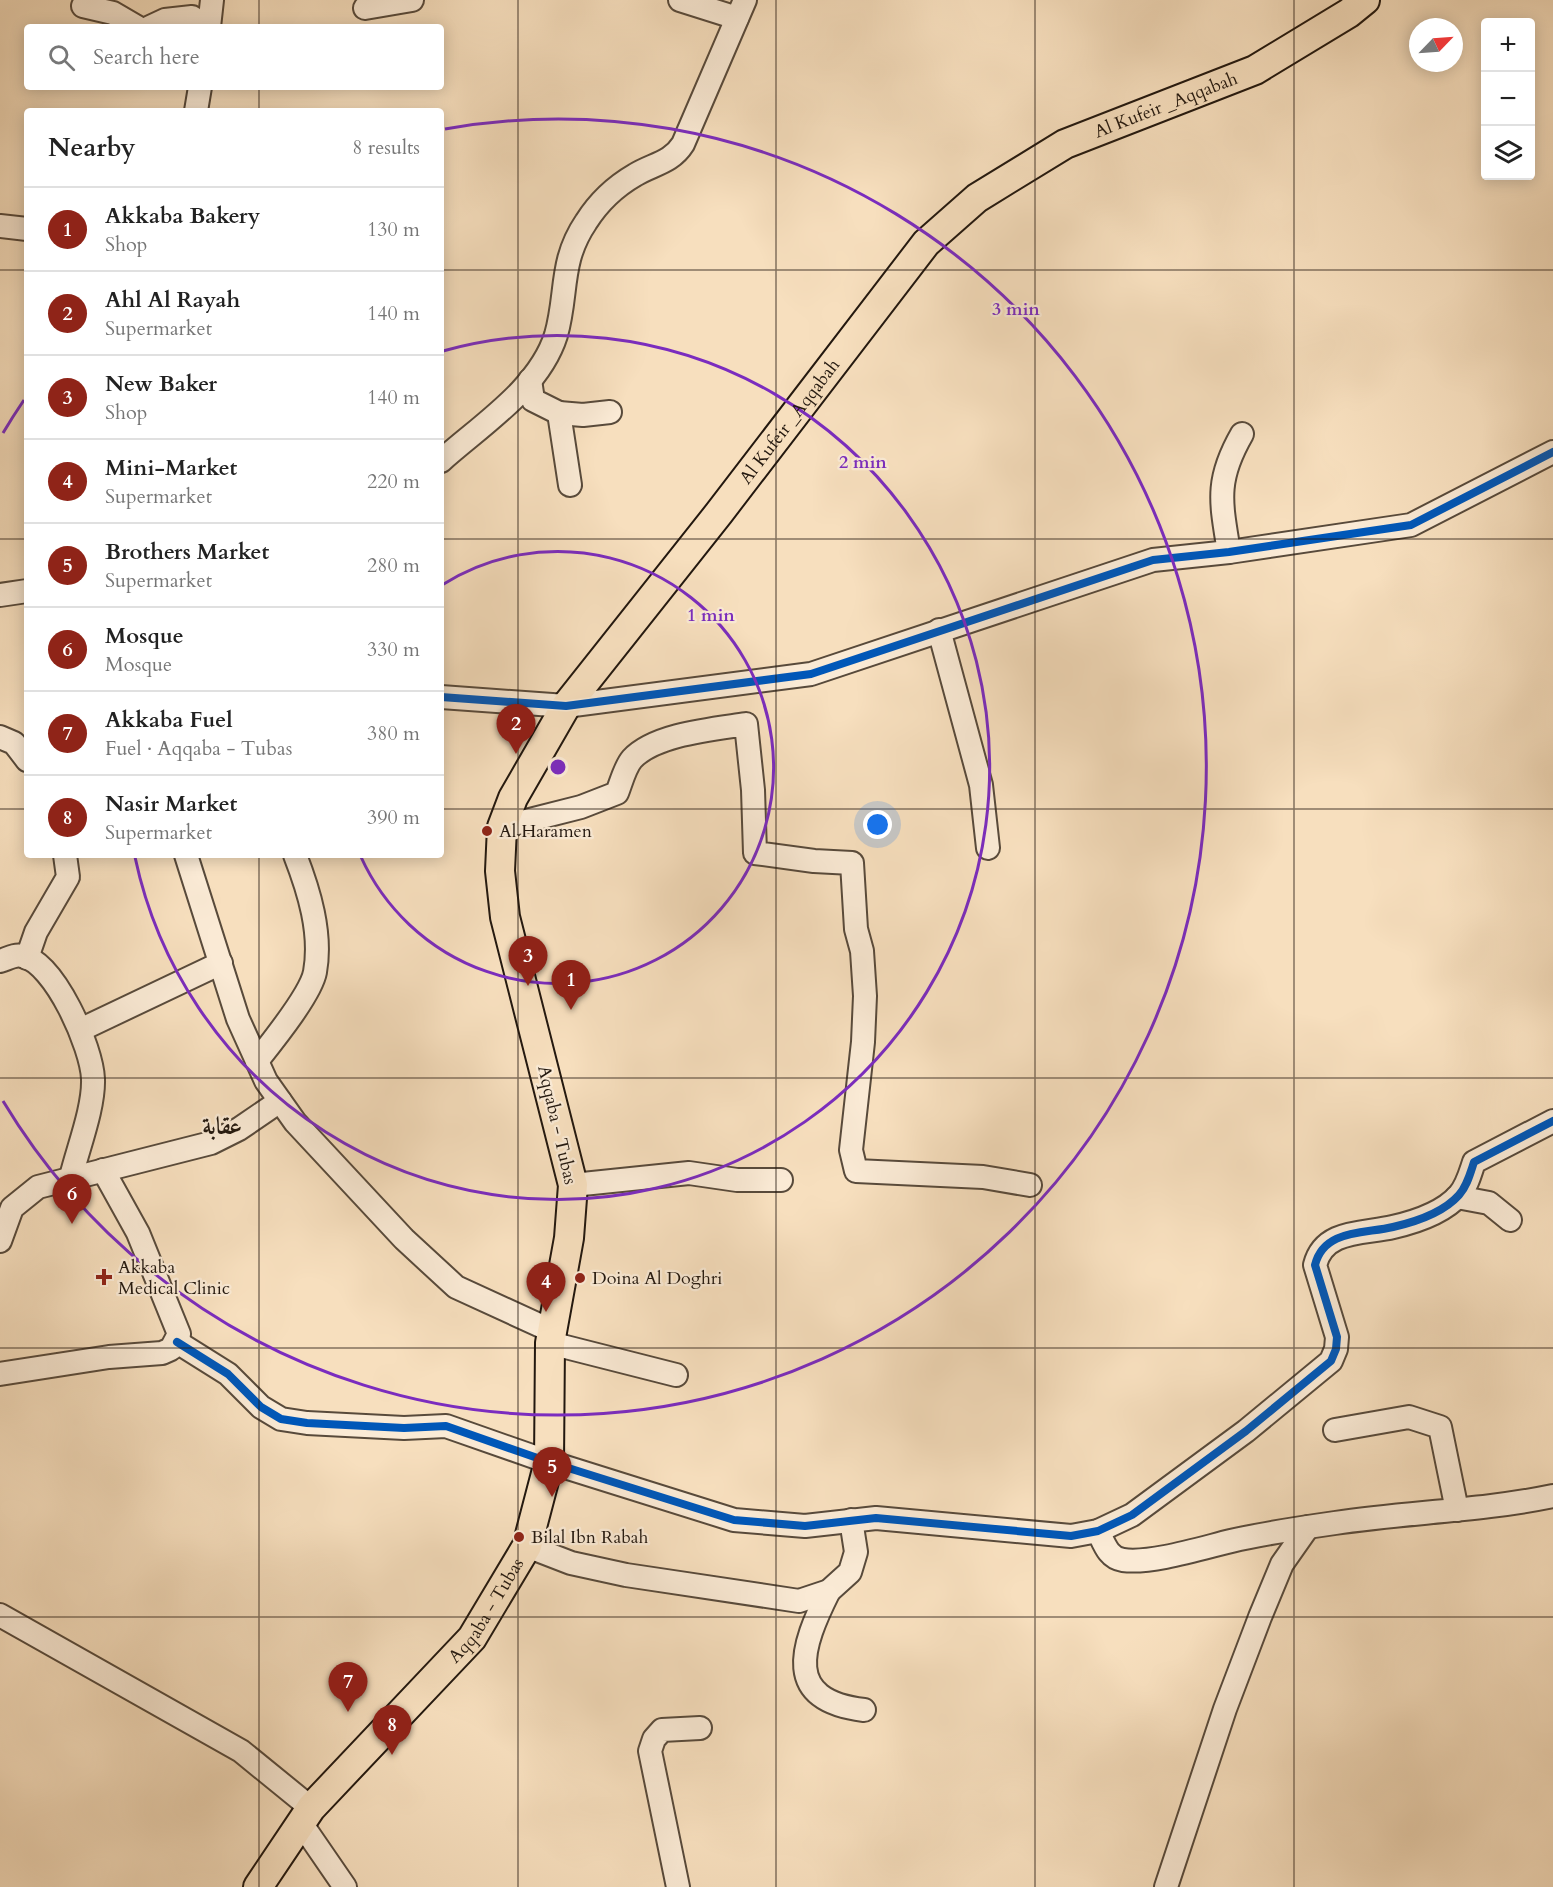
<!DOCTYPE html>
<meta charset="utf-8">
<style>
body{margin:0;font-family:Cardo,Amiri,serif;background:#f6f6f6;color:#222}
.controls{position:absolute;right:18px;top:18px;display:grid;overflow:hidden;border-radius:6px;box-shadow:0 3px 15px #0003}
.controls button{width:54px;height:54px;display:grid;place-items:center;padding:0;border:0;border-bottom:2px solid #e0e0e0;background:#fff;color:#222;font:30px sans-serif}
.compass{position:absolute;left:1409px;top:18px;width:54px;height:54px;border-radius:50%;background:#fff;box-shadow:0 3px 15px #0003;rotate:65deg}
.you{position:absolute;left:878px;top:825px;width:21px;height:21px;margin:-15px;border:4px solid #fff;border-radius:50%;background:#1a73e8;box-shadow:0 0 0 9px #1a73e833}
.badge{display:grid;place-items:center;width:39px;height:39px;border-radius:50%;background:#8f2418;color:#fff;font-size:20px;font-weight:700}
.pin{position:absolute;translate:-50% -50px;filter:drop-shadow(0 2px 3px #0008)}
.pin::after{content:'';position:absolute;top:32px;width:21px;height:18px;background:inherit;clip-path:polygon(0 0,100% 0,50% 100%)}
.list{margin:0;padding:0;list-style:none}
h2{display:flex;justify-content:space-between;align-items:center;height:78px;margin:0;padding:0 24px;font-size:26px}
h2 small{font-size:20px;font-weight:400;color:#767676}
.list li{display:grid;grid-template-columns:39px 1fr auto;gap:18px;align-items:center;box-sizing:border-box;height:84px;padding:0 24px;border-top:2px solid #e0e0e0}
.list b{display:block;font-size:22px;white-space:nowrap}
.list p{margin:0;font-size:20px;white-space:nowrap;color:#767676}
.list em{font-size:20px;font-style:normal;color:#767676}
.icon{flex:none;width:33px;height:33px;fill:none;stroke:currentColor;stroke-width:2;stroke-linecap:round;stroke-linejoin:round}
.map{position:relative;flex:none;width:1553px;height:1887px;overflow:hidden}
.search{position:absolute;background:#fff;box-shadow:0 3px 15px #0003;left:24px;top:24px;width:420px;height:66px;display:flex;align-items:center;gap:15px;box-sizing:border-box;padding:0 21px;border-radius:6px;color:#767676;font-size:22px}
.panel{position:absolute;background:#fff;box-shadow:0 3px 15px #0003;left:24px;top:108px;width:420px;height:750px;border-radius:6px}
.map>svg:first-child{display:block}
</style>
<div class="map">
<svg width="1553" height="1887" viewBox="0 0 1553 1887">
<rect width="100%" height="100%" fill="#f7dfbe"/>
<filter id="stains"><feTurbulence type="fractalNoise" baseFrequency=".00333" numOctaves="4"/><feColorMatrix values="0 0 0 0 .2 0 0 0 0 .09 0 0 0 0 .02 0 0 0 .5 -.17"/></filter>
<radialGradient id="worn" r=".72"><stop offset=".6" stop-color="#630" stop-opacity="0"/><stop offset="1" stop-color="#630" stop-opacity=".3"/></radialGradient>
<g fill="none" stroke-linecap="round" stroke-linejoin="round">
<!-- minor casing -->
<g stroke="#584a3b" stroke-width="26">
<g id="minor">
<polyline points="680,0 737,18"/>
<polyline points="83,6 113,13 137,27"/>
<polyline points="365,8 412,0"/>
<polyline points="150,27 165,20 192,17 203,27"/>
<polyline points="209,27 212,0"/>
<polyline points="196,111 200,87"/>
<polyline points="0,226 27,229"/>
<polyline points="530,380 533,400 559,413 570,485"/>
<polyline points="559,413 583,415 610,412"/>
<path d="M441,461c40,-36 98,-72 115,-126 12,-42 3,-73 30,-113 12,-19 30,-36 49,-47 18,-11 36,-12 48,-31l62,-144"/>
<path d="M1229,552c-8,-50 -14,-71 13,-118"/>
<polyline points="0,595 27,591"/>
<polyline points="939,630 981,785 988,848"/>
<polyline points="441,697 566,706 811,674 1153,560 1229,552 1411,525 1553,452"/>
<polyline points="0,737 14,743 27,760"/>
<path d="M502,827l79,-20 36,-14c4,-10 8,-26 15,-34 23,-25 82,-30 114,-35l7,66 2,63 59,8 38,2 4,66 6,22 3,45 -2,46 -12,108 5,21 127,6 47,8"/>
<polyline points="186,855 238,1019 266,1081 295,1122 404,1239 456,1287 552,1331"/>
<polyline points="27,958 36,932 68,877 65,855"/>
<path d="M0,961c7,-2 15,-7 22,-5 33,6 70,92 71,123 1,29 -15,69 -22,98"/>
<polyline points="80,1030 221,963"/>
<path d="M257,1061c15,-19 54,-67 58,-89 7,-39 -6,-81 -20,-117"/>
<polyline points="573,1185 689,1173 737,1180 781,1180"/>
<polyline points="1457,1197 1489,1203 1510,1220"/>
<polyline points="0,1241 12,1208 38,1187 211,1143 239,1129 280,1101"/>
<path d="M177,1342l51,32 33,33 20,12 26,4 97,5 42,-2 100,35 188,59 71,6 71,-8 195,18 27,-5 34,-16 114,-84 85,-70 5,-12 1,-12 -22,-72c9,-36 49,-31 78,-38 22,-5 50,-14 66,-32 8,-9 11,-21 15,-33l79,-41"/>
<polyline points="550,1343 676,1375"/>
<polyline points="0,1374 109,1357 162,1353 171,1349 179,1334 138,1233 103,1170"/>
<polyline points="1335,1430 1409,1417 1440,1427 1457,1510"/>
<path d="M1098,1531c6,12 10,27 25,29 28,4 79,-12 108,-19 34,-8 69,-13 104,-18 72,-11 146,-12 218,-27"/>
<polyline points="527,1546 571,1563 626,1575 799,1601 829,1591 850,1572 856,1552 851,1520"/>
<path d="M829,1591c-28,56 -47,109 35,119"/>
<polyline points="0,1615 241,1751 311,1808"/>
<polyline points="301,1823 345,1887"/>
<polyline points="678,1887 650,1751 654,1739 662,1730 700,1728"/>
<polyline points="1166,1887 1225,1709 1260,1617 1282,1564 1308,1527"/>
</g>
</g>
<!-- major casing -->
<g stroke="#23180f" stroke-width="32">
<g id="major">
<path id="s1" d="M258,1887l53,-79 161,-170 55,-92 22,-84 1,-119 19,-105 4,-53 -68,-268 -5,-46 2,-44 11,-29 53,-92 153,-193 207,-270 51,-45 88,-54 190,-74 94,-57 16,-13"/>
</g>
</g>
<!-- minor -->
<use href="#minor" stroke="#faead5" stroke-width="22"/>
<!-- major -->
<use href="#major" stroke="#f7dfbe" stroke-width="28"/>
<!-- cycleway casing -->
<g stroke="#faead5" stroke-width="11">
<g id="cycleway">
<polyline points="441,697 566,706 811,674 1153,560 1229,552 1411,525 1553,452"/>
<path d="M177,1342l51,32 33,33 20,12 26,4 97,5 42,-2 100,35 188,59 71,6 71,-8 195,18 27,-5 34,-16 114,-84 85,-70 5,-12 1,-12 -22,-72c9,-36 49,-31 78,-38 22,-5 50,-14 66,-32 8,-9 11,-21 15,-33l79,-41"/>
</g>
</g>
<!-- cycleway -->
<use href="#cycleway" stroke="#0057b8" stroke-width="8"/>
</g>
<!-- grid -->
<path fill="none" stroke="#23180f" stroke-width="1.5" stroke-opacity="0.55" d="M259,0v27M518,0v1887M776,0v1887M1035,0v1887M1294,0v1887M259,87v24M0,270h27M441,270h1112M0,539h27M441,539h1112M0,809h27M441,809h1112M259,855v1032M0,1078h1553M0,1348h1553M0,1617h1553"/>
<!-- distance rings -->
<g fill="none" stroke="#7b2cbf" stroke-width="3">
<path d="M442 585A216 216 0 1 1 361 857"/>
<path d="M443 351A432 432 0 1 1 135 857"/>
<path d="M3 433A648 648 0 0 1 24 400M445 129A648 648 0 1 1 3 1101"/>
</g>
<!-- markers -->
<g fill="#8f2418" stroke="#faead5" stroke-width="2">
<circle cx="487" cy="831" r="6"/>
<path d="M101 1268h6v6h6v6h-6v6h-6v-6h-6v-6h6z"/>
<circle cx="580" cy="1278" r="6"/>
<circle cx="519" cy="1537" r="6"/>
</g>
<g text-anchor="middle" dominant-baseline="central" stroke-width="4.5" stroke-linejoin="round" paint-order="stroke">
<!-- street labels -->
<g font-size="18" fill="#23180f" stroke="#faead5">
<text stroke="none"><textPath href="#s1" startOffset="2172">Al Kufeir _Aqqabah</textPath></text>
<text stroke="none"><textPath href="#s1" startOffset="1668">Al Kufeir _Aqqabah</textPath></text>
<text transform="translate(557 1125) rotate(77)">Aqqaba - Tubas</text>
<text stroke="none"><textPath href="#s1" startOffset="360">Aqqaba - Tubas</textPath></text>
</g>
<!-- poi labels -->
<g font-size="18" fill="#23180f" stroke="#faead5" text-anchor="start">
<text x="499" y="831">Al Haramen</text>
<text x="118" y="1267">Akkaba<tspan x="118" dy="21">Medical Clinic</tspan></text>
<text x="592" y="1278">Doina Al Doghri</text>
<text x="531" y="1537">Bilal Ibn Rabah</text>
</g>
<!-- district labels -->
<g font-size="24" font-weight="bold" fill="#23180f" stroke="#faead5">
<text x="222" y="1126">عقابة</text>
</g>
</g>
<circle cx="558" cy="767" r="9" fill="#7b2cbf" stroke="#faead5" stroke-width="3"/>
<g font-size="18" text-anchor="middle" font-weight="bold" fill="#7b2cbf" stroke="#faead5" stroke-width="4.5" stroke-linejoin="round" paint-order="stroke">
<text x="1016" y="315">3 min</text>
<text x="863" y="468">2 min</text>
<text x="711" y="621">1 min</text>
</g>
<rect width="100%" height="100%" filter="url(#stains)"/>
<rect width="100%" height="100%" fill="url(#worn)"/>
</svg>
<div class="controls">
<button>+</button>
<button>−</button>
<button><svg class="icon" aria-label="layers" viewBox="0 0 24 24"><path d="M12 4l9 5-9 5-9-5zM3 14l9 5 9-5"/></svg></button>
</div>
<svg class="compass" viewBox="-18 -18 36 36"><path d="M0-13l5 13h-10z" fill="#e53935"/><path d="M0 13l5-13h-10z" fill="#767676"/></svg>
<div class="you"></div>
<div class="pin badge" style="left:571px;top:1010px">1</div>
<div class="pin badge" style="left:516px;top:754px">2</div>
<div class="pin badge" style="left:528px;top:986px">3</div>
<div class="pin badge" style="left:546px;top:1312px">4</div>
<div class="pin badge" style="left:552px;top:1497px">5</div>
<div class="pin badge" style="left:72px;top:1224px">6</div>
<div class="pin badge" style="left:348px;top:1712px">7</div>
<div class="pin badge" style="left:392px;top:1755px">8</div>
<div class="search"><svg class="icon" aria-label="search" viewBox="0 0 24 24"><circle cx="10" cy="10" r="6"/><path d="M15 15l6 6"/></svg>Search here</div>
<section class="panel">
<h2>Nearby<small>8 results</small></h2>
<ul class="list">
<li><span class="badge">1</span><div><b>Akkaba Bakery</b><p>Shop</p></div><em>130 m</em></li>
<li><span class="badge">2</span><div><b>Ahl Al Rayah</b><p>Supermarket</p></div><em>140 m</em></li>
<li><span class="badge">3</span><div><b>New Baker</b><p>Shop</p></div><em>140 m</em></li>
<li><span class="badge">4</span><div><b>Mini-Market</b><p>Supermarket</p></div><em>220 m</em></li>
<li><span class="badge">5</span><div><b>Brothers Market</b><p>Supermarket</p></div><em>280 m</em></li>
<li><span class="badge">6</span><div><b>Mosque</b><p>Mosque</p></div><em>330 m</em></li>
<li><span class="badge">7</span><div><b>Akkaba Fuel</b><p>Fuel · Aqqaba - Tubas</p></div><em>380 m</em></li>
<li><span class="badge">8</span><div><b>Nasir Market</b><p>Supermarket</p></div><em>390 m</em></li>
</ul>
</section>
</div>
